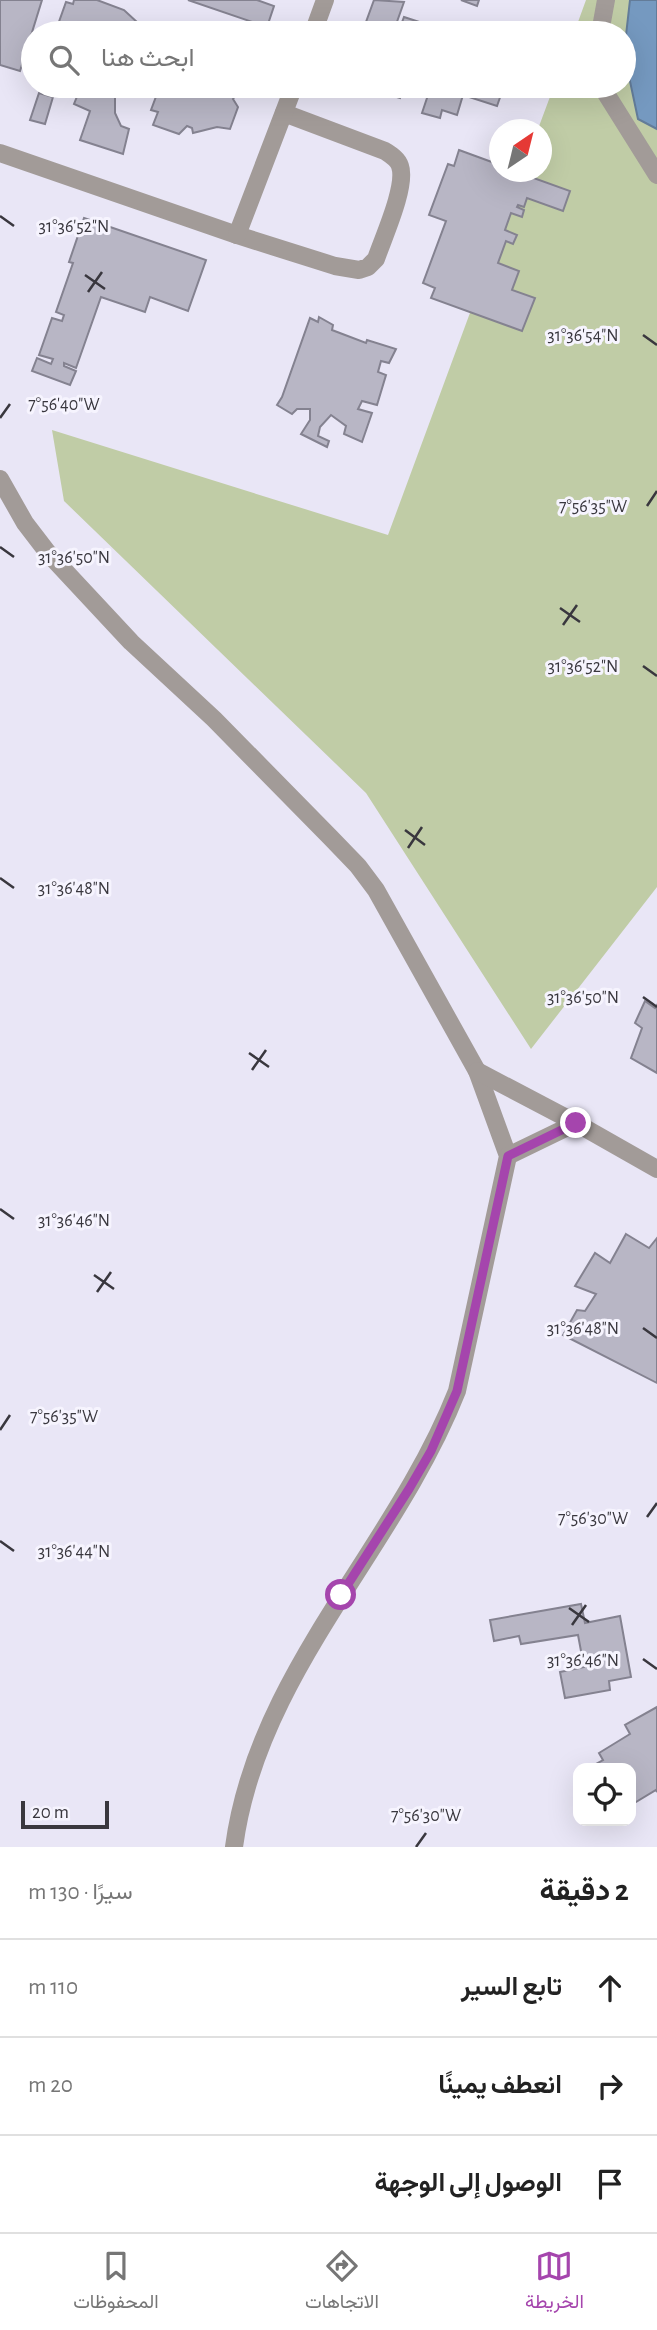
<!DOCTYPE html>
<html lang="ar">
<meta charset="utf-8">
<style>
body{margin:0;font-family:"Alegreya Sans",Vazirmatn,sans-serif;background:#f6f6f6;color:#222;direction:rtl}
.controls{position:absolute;right:21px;bottom:21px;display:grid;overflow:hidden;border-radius:14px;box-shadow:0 7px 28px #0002}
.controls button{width:63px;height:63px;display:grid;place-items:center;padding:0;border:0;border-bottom:2px solid #e0e0e0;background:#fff;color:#222;font:35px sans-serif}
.compass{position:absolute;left:489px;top:119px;width:63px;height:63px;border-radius:50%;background:#fff;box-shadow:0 7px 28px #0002;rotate:35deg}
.scale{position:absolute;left:21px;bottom:18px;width:88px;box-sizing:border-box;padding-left:7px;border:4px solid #39373e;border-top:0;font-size:19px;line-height:24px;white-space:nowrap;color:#39373e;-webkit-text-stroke:5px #f6f4fe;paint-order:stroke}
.stop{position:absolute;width:21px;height:21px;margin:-16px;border:5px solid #a545ad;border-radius:50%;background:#fff}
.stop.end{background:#a545ad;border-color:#fff;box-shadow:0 2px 7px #0008}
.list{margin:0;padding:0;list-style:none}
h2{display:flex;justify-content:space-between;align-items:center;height:91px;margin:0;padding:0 28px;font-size:30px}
h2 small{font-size:23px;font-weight:400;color:#767676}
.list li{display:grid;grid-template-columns:46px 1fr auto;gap:21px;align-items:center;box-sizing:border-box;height:98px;padding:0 28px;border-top:2px solid #e0e0e0}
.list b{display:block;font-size:26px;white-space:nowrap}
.list em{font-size:23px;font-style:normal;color:#767676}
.icon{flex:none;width:38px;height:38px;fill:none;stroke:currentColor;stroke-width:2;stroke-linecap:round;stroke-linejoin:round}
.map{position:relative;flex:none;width:657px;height:1847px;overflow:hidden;direction:ltr}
.search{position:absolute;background:#fff;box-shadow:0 7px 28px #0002;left:21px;right:21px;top:21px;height:77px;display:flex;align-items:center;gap:18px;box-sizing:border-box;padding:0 24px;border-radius:38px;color:#767676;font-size:26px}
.sheet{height:385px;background:#fff}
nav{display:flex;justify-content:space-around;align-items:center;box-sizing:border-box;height:98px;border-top:2px solid #e0e0e0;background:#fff;font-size:19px;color:#767676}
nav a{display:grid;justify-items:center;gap:4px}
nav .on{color:#a545ad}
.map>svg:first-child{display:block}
</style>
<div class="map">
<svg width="657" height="1847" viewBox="0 0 657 1847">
<rect width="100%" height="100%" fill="#e9e6f6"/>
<!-- green -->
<polygon fill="#c0cca6" points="586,0 657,0 657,887 531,1049 366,793 64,501 52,430 388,535 522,172 542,172 542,130 538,129 554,86 624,86 624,33 574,33"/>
<!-- water -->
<polygon fill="#7599c0" stroke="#637c99" stroke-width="2" points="630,0 657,0 657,129 638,119 624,53"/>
<!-- building -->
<g fill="#b8b6c5" stroke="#848290" stroke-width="2">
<polygon points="0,0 42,0 20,71 0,65"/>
<polygon points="74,0 97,0 124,10 139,24 138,33 55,33 66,2 73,4"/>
<polygon points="188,0 257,0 274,6 267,27"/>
<polygon points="374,0 404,2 393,33 362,33"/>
<polygon points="461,0 479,0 477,6"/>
<polygon points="404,17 453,33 425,33 401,25"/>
<polygon points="43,86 135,86 132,92 119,92 115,97 115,113 121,126 129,129 123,154 80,140 90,111 74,104 78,94 64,88 58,92"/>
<polygon points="160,86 177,90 179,86 239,86 239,91 233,99 238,107 230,129 217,127 193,133 192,128 187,126 179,134 153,125 158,112 151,110"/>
<polygon points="361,86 404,86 400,98"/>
<polygon points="407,86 427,86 424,95 406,89"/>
<polygon points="431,86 504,86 497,106 463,95 457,115 442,110 440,118 422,113"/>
<polygon points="39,93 53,97 45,124 30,120"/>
<polygon points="459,150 500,165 500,172 517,172 570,191 563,211 527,198 524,207 518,205 517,207 524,210 522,217 511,213 505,230 517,235 513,244 506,241 498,263 519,271 512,290 535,298 522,331 431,298 435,288 423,283 446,221 429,215 448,164 454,166"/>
<polygon points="84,218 206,260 188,311 150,297 145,312 101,297 76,368 64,363 64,366 76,371 70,385 32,371 37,358 51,364 53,359 39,355 52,318 62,321 64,315 56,312 73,263 69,262"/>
<polygon points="319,317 333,325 332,330 366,343 367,340 396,349 389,363 381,361 378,372 386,375 377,405 362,401 358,409 372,413 362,442 344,434 346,426 331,415 320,427 318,436 329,441 327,447 301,434 310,420 310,409 297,409 292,414 277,405 282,397 310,318 318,322"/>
<polygon points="645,1001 655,1008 657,1005 657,1073 631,1058 642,1028 635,1023"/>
<polygon points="626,1234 649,1248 657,1238 657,1383 563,1335 577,1310 585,1311 596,1294 575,1286 595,1253 610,1263"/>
<polygon points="581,1604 585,1623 620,1616 631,1677 609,1681 610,1690 565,1698 560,1672 584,1667 578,1635 521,1644 519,1636 494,1641 490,1620"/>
<polygon points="657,1707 657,1792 656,1790 631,1805 631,1768 596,1768 594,1765 603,1760 599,1753 630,1734 625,1725"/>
</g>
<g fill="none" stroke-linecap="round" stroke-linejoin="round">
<!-- minor -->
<g stroke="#a29b98" stroke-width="18">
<polyline points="313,33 325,0"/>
<polyline points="600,33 606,0"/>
<polyline points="604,86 605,92 657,175"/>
<path d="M0,153l237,82 98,31 24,4 9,-3 8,-8c7,-21 31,-73 24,-93 -2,-7 -9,-11 -15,-15l-101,-38"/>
<polyline points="237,235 294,86"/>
<path d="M0,479l25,44 23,30 83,89 83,77 117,119 27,28 18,24 101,181 31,85 -51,235c-62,158 -200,282 -223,456"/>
<polyline points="477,1071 576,1123 657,1169"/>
<polyline points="508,1156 576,1123"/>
</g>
</g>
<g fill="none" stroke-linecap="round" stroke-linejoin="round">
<!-- route -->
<polyline stroke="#a545ad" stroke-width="9" points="341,1595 409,1489 431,1451 457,1391 508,1156 576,1123"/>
</g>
<!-- ticks -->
<path fill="none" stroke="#39373e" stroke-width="2.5" d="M0,216l14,10M85,275l20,14M88,292l14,-20M643,335l14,10M0,418l10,-14M647,506l10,-15M0,547l14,10M560,608l20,14M563,625l14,-20M643,666l14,10M405,830l20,15M408,848l14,-21M0,878l14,10M643,997l14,10M249,1053l20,14M252,1070l14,-20M0,1209l14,10M94,1275l20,14M97,1292l14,-20M643,1328l14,10M0,1430l10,-15M647,1517l10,-14M0,1541l14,10M569,1608l20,14M572,1625l14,-20M643,1659l14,10M416,1847l10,-14"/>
<g font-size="18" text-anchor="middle" fill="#39373e" stroke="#f6f4fe" stroke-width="6" stroke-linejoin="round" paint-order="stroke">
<text x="74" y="232">31°36'52"N</text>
<text x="583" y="341">31°36'54"N</text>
<text x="64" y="410">7°56'40"W</text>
<text x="593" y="512">7°56'35"W</text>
<text x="74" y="563">31°36'50"N</text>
<text x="583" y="672">31°36'52"N</text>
<text x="74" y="894">31°36'48"N</text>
<text x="583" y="1003">31°36'50"N</text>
<text x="74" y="1226">31°36'46"N</text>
<text x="583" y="1334">31°36'48"N</text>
<text x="64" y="1422">7°56'35"W</text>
<text x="593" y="1524">7°56'30"W</text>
<text x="74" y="1557">31°36'44"N</text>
<text x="583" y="1666">31°36'46"N</text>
<text x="426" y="1821">7°56'30"W</text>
</g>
</svg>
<div class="controls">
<button><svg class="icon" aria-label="locate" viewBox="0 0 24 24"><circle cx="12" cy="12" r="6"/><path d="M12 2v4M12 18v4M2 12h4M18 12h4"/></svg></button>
</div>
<svg class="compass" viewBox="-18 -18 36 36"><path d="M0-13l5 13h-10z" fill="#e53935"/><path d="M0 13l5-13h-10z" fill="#767676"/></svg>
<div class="scale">20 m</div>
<div class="stop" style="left:341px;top:1595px"></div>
<div class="stop end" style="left:576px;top:1123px"></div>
<div class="search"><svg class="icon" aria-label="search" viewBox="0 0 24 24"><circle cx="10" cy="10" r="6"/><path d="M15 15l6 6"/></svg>ابحث هنا</div>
</div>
<section class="sheet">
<h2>2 دقيقة<small>سيرًا · 130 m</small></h2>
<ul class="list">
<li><svg class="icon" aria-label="ahead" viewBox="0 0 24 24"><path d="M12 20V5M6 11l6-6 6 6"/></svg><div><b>تابع السير</b></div><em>110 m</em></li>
<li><svg class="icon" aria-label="right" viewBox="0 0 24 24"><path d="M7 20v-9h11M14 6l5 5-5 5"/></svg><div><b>انعطف يمينًا</b></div><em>20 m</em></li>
<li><svg class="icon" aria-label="arrive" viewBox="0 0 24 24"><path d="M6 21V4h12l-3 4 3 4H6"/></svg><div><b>الوصول إلى الوجهة</b></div></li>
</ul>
</section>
<nav>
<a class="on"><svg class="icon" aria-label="map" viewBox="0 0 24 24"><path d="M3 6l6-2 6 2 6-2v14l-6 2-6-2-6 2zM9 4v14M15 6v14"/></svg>الخريطة</a>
<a><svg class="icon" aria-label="directions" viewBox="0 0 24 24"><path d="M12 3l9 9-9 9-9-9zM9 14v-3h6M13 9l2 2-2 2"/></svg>الاتجاهات</a>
<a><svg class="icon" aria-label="saved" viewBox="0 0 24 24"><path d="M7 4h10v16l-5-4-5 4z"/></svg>المحفوظات</a>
</nav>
